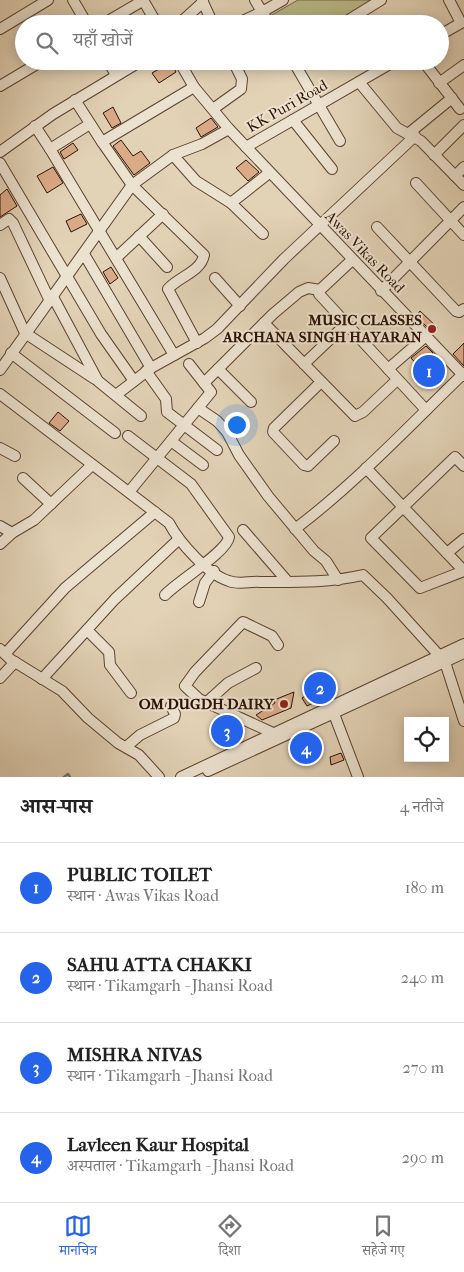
<!DOCTYPE html>
<html lang="hi">
<meta charset="utf-8">
<style>
body{margin:0;font-family:"IM FELL French Canon","Noto Serif Devanagari",serif;background:#f6f6f6;color:#222}
.controls{position:absolute;right:15px;bottom:15px;display:grid;overflow:hidden;border-radius:0px;box-shadow:0 2px 12px #0003}
.controls button{width:45px;height:45px;display:grid;place-items:center;padding:0;border:0;border-bottom:1px solid #e0e0e0;background:#fff;color:#222;font:25px sans-serif}
.you{position:absolute;left:236px;top:424px;width:18px;height:18px;margin:-12px;border:4px solid #fff;border-radius:50%;background:#1a73e8;box-shadow:0 0 0 8px #1a73e833}
.badge{display:grid;place-items:center;width:32px;height:32px;border-radius:50%;background:#2563eb;color:#fff;font-size:16px;font-weight:700}
.pin{position:absolute;translate:-50% -50%;border:2px solid #fff;box-shadow:0 1px 5px #0006}
.list{margin:0;padding:0;list-style:none}
h2{display:flex;justify-content:space-between;align-items:center;height:65px;margin:0;padding:0 20px;font-size:21px}
h2 small{font-size:16px;font-weight:400;color:#767676}
.list li{display:grid;grid-template-columns:32px 1fr auto;gap:15px;align-items:center;box-sizing:border-box;height:90px;padding:0 20px;border-top:1px solid #e0e0e0}
.list b{display:block;font-size:19px;white-space:nowrap}
.list p{margin:0;font-size:16px;white-space:nowrap;color:#767676}
.list em{font-size:16px;font-style:normal;color:#767676}
.icon{flex:none;width:28px;height:28px;fill:none;stroke:currentColor;stroke-width:2;stroke-linecap:round;stroke-linejoin:round}
.map{position:relative;flex:none;width:464px;height:777px;overflow:hidden}
.search{position:absolute;background:#fff;box-shadow:0 2px 12px #0003;left:15px;right:15px;top:15px;height:55px;display:flex;align-items:center;gap:12px;box-sizing:border-box;padding:0 18px;border-radius:28px;color:#767676;font-size:19px}
.sheet{height:425px;background:#fff}
nav{display:flex;justify-content:space-around;align-items:center;box-sizing:border-box;height:70px;border-top:1px solid #e0e0e0;background:#fff;font-size:14px;color:#767676}
nav a{display:grid;justify-items:center;gap:2px}
nav .on{color:#2563eb}
.map>svg:first-child{display:block}
</style>
<div class="map">
<svg width="464" height="777" viewBox="0 0 464 777">
<rect width="100%" height="100%" fill="#e2d2b6"/>
<filter id="stains"><feTurbulence type="fractalNoise" baseFrequency=".004" numOctaves="4"/><feColorMatrix values="0 0 0 0 .2 0 0 0 0 .09 0 0 0 0 .02 0 0 0 .5 -.17"/></filter>
<radialGradient id="worn" r=".72"><stop offset=".6" stop-color="#630" stop-opacity="0"/><stop offset="1" stop-color="#630" stop-opacity=".3"/></radialGradient>
<!-- green -->
<polygon fill="#baba89" stroke="#746646" points="298,0 374,0 332,24 275,24 270,16"/>
<g fill="none" stroke-linecap="round" stroke-linejoin="round">
<!-- stream -->
<polyline stroke="#6e7471" stroke-width="2.5" points="64,777 68,774 70,777"/>
</g>
<!-- building -->
<g fill="#dbaa87" stroke="#2e1204">
<polygon points="171,62 176,72 159,83 152,73"/>
<polygon points="113,107 121,123 112,128 103,113"/>
<polygon points="211,118 218,127 201,137 196,128"/>
<polygon points="121,140 133,156 141,151 150,163 134,175 113,146"/>
<polygon points="73,143 78,150 64,159 60,152"/>
<polygon points="246,160 259,172 248,181 236,168"/>
<polygon points="53,167 63,183 47,193 37,176"/>
<polygon points="7,189 17,206 0,217 0,195"/>
<polygon points="81,214 87,224 71,232 66,221"/>
<polygon points="111,267 118,278 110,284 103,272"/>
<polygon points="420,311 438,328 433,333 416,316"/>
<polygon points="464,343 464,366 453,354"/>
<polygon points="426,346 433,353 428,357 442,370 427,385 417,373 421,369 411,358"/>
<polygon points="58,412 69,421 60,431 49,423"/>
<polygon points="320,681 327,691 314,697 317,701 307,706 302,698 316,690 312,685"/>
<polygon points="294,692 291,708 262,720 256,715 275,703 274,700"/>
<polygon points="229,720 236,735 227,740 216,727"/>
<polygon points="308,741 312,750 303,754 299,746"/>
<polygon points="341,753 344,760 331,765 330,757"/>
</g>
<g fill="none" stroke-linecap="round" stroke-linejoin="round">
<!-- minor casing -->
<g stroke="#5b4230" stroke-width="12">
<g id="minor">
<polyline points="73,0 87,24"/>
<polyline points="143,0 157,24"/>
<polyline points="202,0 213,24"/>
<polyline points="103,24 144,0"/>
<polyline points="179,24 203,2"/>
<polyline points="236,24 262,12 255,0"/>
<polyline points="270,24 262,12 283,0"/>
<polyline points="342,24 381,0"/>
<polyline points="0,29 48,0"/>
<polyline points="440,35 461,23 449,0"/>
<polyline points="108,61 116,75"/>
<polyline points="179,61 194,87 229,129 464,376"/>
<polyline points="293,61 340,141"/>
<polyline points="423,61 460,109"/>
<polyline points="359,82 397,128 421,141 464,185"/>
<polyline points="439,83 464,65"/>
<polyline points="0,86 42,61"/>
<path d="M194,87l-92,55 30,43 72,70c-3,17 -26,22 -36,34l29,54"/>
<polyline points="75,100 102,142"/>
<polyline points="213,109 241,89 242,79 233,61"/>
<polyline points="293,120 332,169"/>
<polyline points="90,124 50,149 174,355"/>
<polyline points="35,126 50,149"/>
<polyline points="408,134 452,98"/>
<polyline points="246,147 395,61"/>
<polyline points="0,152 53,114 141,61"/>
<polyline points="173,155 196,181 231,203 269,173"/>
<polyline points="434,155 464,125"/>
<polyline points="0,163 101,334 134,381"/>
<polyline points="455,176 464,167"/>
<polyline points="416,183 464,235"/>
<polyline points="231,203 263,234"/>
<polyline points="0,225 9,219 13,223 49,299"/>
<polyline points="377,227 456,311 459,312 464,309"/>
<polyline points="139,236 167,267"/>
<polyline points="84,254 151,368"/>
<polyline points="116,258 163,214"/>
<polyline points="352,260 320,290 319,294 426,410"/>
<polyline points="0,278 25,333 95,379"/>
<polyline points="215,278 240,306"/>
<polyline points="381,291 464,207"/>
<polyline points="52,295 98,381 141,416"/>
<polyline points="264,323 355,416 363,412 397,380"/>
<polyline points="11,353 115,433"/>
<polyline points="304,364 346,324"/>
<polyline points="218,369 251,402"/>
<polyline points="388,369 426,336"/>
<polyline points="0,370 132,185 173,155 202,144 229,129"/>
<polyline points="146,371 166,399 167,412 217,450"/>
<polyline points="321,382 274,428 273,432 304,465 308,466 334,441"/>
<polyline points="204,383 273,314 299,292 308,288 320,290"/>
<path d="M0,394l169,129c10,19 39,52 60,58 10,4 21,0 31,1 35,0 68,1 103,-7l24,23 58,64 19,59"/>
<polyline points="116,395 151,368 205,338 217,329 284,259 415,136"/>
<polyline points="198,408 217,421 227,432 239,455 268,496 314,551 326,561 338,580"/>
<path d="M128,436l63,48 38,53c-2,15 -51,44 -64,58"/>
<polyline points="171,441 203,465"/>
<polyline points="0,448 15,456"/>
<polyline points="464,466 455,457 371,538 420,588 464,571"/>
<polyline points="366,468 464,571"/>
<polyline points="23,478 51,504"/>
<polyline points="129,492 211,392 189,364"/>
<polyline points="0,526 12,533"/>
<path d="M295,529c61,-46 114,-103 169,-156"/>
<polyline points="243,530 288,582"/>
<polyline points="0,544 12,533 34,520 92,465"/>
<polyline points="447,553 464,539"/>
<polyline points="199,602 205,583 214,571"/>
<polyline points="87,630 109,652 110,665 131,693"/>
<polyline points="0,649 10,659 62,691 88,718 118,743 139,755 159,777"/>
<polyline points="5,654 65,588 155,512"/>
<polyline points="0,678 15,662"/>
<polyline points="42,679 115,599 179,539"/>
<polyline points="207,702 228,683 256,668"/>
<polyline points="334,714 358,777"/>
<polyline points="273,733 199,699 185,686 195,672 243,622 272,636 278,645"/>
<polyline points="126,747 140,735 174,718 175,714 171,706"/>
<polyline points="208,771 464,653"/>
<polyline points="181,777 464,644"/>
</g>
</g>
<!-- minor -->
<use href="#minor" stroke="#ece2d0" stroke-width="10"/>
</g>
<!-- markers -->
<g fill="#8f2418" stroke="#ece2d0" stroke-width="2">
<circle cx="432" cy="329" r="5"/>
<circle cx="284" cy="704" r="5"/>
</g>
<g text-anchor="middle" dominant-baseline="central" stroke-width="4" stroke-linejoin="round" paint-order="stroke">
<!-- street labels -->
<g font-size="15" fill="#2e1204" stroke="#ece2d0">
<text transform="translate(287 106) rotate(-30)">KK Puri Road</text>
<text transform="translate(365 252) rotate(46)">Awas Vikas Road</text>
</g>
<!-- poi labels -->
<g font-size="15" font-weight="bold" fill="#2e1204" stroke="#ece2d0" text-anchor="end">
<text x="422" y="320">MUSIC CLASSES<tspan x="422" dy="17">ARCHANA SINGH HAYARAN</tspan></text>
<text x="274" y="704">OM DUGDH DAIRY</text>
</g>
</g>
<rect width="100%" height="100%" filter="url(#stains)"/>
<rect width="100%" height="100%" fill="url(#worn)"/>
</svg>
<div class="controls">
<button><svg class="icon" aria-label="locate" viewBox="0 0 24 24"><circle cx="12" cy="12" r="6"/><path d="M12 2v4M12 18v4M2 12h4M18 12h4"/></svg></button>
</div>
<div class="you"></div>
<div class="pin badge" style="left:429px;top:371px">1</div>
<div class="pin badge" style="left:320px;top:688px">2</div>
<div class="pin badge" style="left:227px;top:731px">3</div>
<div class="pin badge" style="left:306px;top:748px">4</div>
<div class="search"><svg class="icon" aria-label="search" viewBox="0 0 24 24"><circle cx="10" cy="10" r="6"/><path d="M15 15l6 6"/></svg>यहाँ खोजें</div>
</div>
<section class="sheet">
<h2>आस-पास<small>4 नतीजे</small></h2>
<ul class="list">
<li><span class="badge">1</span><div><b>PUBLIC TOILET</b><p>स्थान · Awas Vikas Road</p></div><em>180 m</em></li>
<li><span class="badge">2</span><div><b>SAHU ATTA CHAKKI</b><p>स्थान · Tikamgarh - Jhansi Road</p></div><em>240 m</em></li>
<li><span class="badge">3</span><div><b>MISHRA NIVAS</b><p>स्थान · Tikamgarh - Jhansi Road</p></div><em>270 m</em></li>
<li><span class="badge">4</span><div><b>Lavleen Kaur Hospital</b><p>अस्पताल · Tikamgarh - Jhansi Road</p></div><em>290 m</em></li>
</ul>
</section>
<nav>
<a class="on"><svg class="icon" aria-label="map" viewBox="0 0 24 24"><path d="M3 6l6-2 6 2 6-2v14l-6 2-6-2-6 2zM9 4v14M15 6v14"/></svg>मानचित्र</a>
<a><svg class="icon" aria-label="directions" viewBox="0 0 24 24"><path d="M12 3l9 9-9 9-9-9zM9 14v-3h6M13 9l2 2-2 2"/></svg>दिशा</a>
<a><svg class="icon" aria-label="saved" viewBox="0 0 24 24"><path d="M7 4h10v16l-5-4-5 4z"/></svg>सहेजे गए</a>
</nav>
